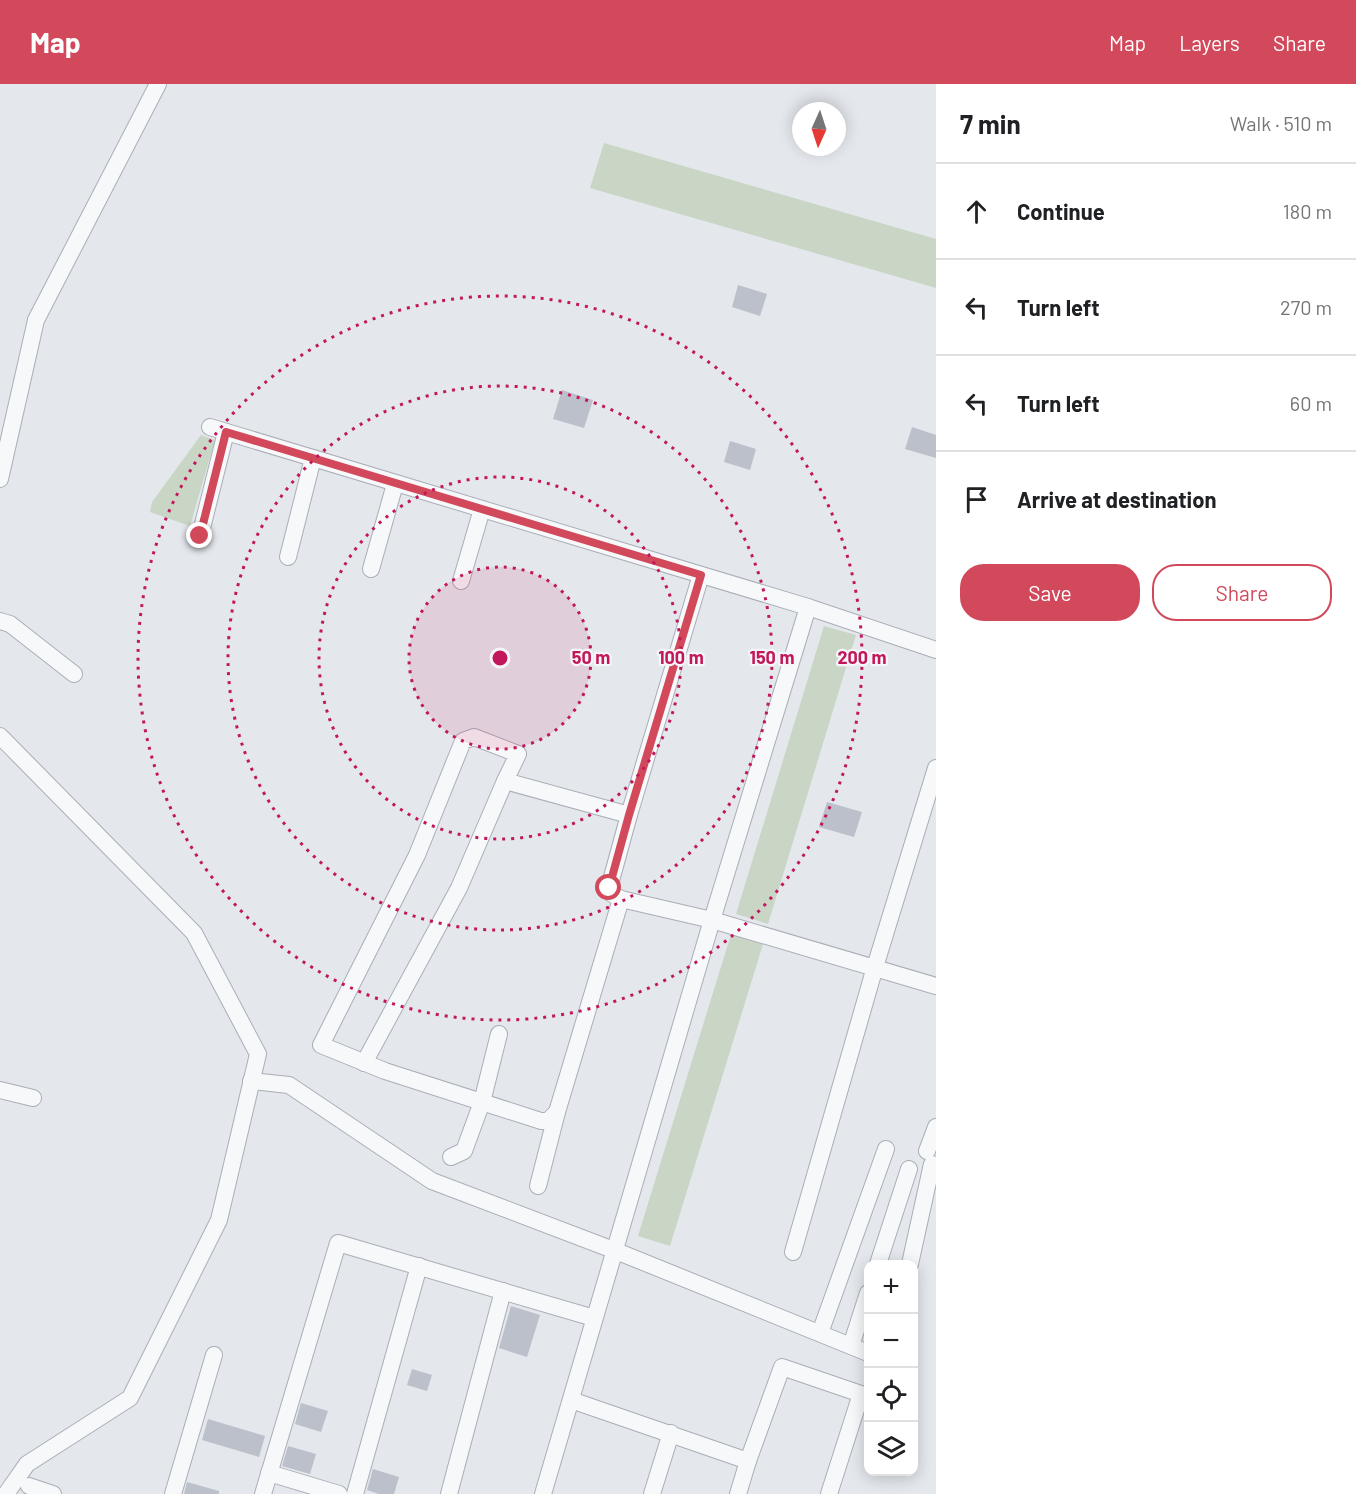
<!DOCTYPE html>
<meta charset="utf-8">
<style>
body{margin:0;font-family:Barlow,sans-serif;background:#f6f6f6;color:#202124}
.controls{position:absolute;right:18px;bottom:18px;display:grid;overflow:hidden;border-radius:12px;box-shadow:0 3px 15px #0003}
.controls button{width:54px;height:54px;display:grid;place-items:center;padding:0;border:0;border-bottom:2px solid #e0e0e0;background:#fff;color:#202124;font:30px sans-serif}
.compass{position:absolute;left:792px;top:18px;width:54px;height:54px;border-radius:50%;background:#fff;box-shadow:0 3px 15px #0003;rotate:183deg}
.stop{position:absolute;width:18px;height:18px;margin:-14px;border:4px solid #d1495b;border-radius:50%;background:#fff}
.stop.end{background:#d1495b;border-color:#fff;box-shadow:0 2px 6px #0008}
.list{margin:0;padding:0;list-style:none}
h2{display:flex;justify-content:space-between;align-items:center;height:78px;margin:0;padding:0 24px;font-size:26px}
h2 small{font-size:20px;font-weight:400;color:#757577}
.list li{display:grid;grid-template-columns:39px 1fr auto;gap:18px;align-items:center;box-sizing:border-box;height:96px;padding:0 24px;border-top:2px solid #e0e0e0}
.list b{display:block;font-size:22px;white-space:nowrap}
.list em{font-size:20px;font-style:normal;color:#757577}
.actions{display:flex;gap:12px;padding:18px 24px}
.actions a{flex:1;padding:14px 0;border:2px solid #d1495b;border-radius:24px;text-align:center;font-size:21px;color:#d1495b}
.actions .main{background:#d1495b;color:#fff}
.icon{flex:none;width:33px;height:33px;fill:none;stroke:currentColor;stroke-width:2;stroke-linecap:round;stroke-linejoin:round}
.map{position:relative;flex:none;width:936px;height:1410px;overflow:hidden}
header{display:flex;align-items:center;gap:36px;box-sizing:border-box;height:84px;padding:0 30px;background:#d1495b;color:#fff}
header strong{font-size:28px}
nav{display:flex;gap:33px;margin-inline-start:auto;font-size:21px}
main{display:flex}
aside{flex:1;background:#fff}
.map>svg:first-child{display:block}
</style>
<header>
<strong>Map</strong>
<nav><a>Map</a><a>Layers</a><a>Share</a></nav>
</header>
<main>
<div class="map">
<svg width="936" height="1410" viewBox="0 0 936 1410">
<rect width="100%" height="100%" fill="#e4e7ec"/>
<!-- green -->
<g fill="#c9d6c5">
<polygon points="604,59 936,155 936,204 590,104"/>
<polygon points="201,351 215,356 190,442 150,428 152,418"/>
<polygon points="824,542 856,551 768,840 736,830"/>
<polygon points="732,847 764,857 670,1162 638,1152"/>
</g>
<!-- building -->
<g fill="#bbc0ca">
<polygon points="738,201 767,210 760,232 732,223"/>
<polygon points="562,306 593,316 584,344 553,335"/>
<polygon points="912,343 936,351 936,374 905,365"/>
<polygon points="730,357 756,365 750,386 724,378"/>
<polygon points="827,718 862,728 854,753 819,743"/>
<polygon points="511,1222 540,1231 527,1273 499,1264"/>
<polygon points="412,1285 432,1291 427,1307 407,1301"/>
<polygon points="301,1319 328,1327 321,1348 295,1340"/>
<polygon points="208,1335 265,1352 259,1373 202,1356"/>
<polygon points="288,1362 316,1370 310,1390 282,1382"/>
<polygon points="373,1385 399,1393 394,1410 379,1410 367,1406"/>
<polygon points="187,1398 219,1407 219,1410 184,1410"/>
</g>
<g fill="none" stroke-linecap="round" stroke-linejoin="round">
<!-- minor casing -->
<g stroke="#a9aeb7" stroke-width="18">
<g id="minor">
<polyline points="210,343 808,523 936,566"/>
<polyline points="0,395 36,236 158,0"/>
<polyline points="200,452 226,348"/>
<polyline points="288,473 313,374"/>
<polyline points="371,485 395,400"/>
<polyline points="701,491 629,731 609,804 612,810 621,815 712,836 936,902"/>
<polyline points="461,497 482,425"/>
<polyline points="0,537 10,540 74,590"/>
<polyline points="0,652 194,849 258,970 219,1136 130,1314 27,1380 6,1410"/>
<polyline points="621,815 557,1028 548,1037 541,1037 385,987 321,961 417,771 463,657 474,653 518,670 505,697 629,731"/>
<polyline points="364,979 459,804 505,697"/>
<polyline points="251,997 289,1001 432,1097 616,1167 868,1269"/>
<polyline points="0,1006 33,1014"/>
<polyline points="927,1067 936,1043"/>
<polyline points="451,1073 464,1067 482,1018 499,950"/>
<polyline points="538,1102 557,1028"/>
<polyline points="793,1168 875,883 936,684"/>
<polyline points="878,1180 909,1085"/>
<polyline points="910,1180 932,1080"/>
<polyline points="820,1249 886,1065"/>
<polyline points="851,1262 868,1209"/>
<polyline points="571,1316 748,1377"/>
<polyline points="269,1389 339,1410"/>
<polyline points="29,1402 53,1410"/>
<polyline points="173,1410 214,1271"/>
<polyline points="263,1410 338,1159 594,1234"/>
<polyline points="355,1410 419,1182"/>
<polyline points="449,1410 503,1207"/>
<polyline points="543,1410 712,836 808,523"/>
<polyline points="652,1410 671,1349"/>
<polyline points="738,1410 748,1377 782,1283 861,1310 829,1410"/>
</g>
</g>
<!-- minor -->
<use href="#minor" stroke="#f7f8fa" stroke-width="16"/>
</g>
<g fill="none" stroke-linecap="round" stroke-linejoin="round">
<!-- route -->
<polyline stroke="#d1495b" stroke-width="8" points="200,452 226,348 701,491 629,731 609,804"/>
</g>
<!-- distance rings -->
<circle cx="500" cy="574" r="91" fill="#c2185b" fill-opacity=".12"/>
<g fill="none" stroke="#c2185b" stroke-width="3" stroke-dasharray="3 6">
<circle cx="500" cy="574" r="91"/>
<circle cx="500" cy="574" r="181"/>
<circle cx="500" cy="574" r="272"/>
<circle cx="500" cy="574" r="362"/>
</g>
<circle cx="500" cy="574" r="9" fill="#c2185b" stroke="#f4f6f9" stroke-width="3"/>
<g font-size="18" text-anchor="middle" font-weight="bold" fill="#c2185b" stroke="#f4f6f9" stroke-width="4.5" stroke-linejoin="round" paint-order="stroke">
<text x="591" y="580">50 m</text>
<text x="681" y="580">100 m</text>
<text x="772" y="580">150 m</text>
<text x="862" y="580">200 m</text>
</g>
</svg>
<div class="controls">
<button>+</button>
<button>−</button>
<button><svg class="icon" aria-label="locate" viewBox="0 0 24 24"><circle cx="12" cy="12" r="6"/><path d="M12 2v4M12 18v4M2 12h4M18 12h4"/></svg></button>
<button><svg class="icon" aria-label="layers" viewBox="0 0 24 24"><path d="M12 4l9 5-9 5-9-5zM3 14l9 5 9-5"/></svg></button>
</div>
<svg class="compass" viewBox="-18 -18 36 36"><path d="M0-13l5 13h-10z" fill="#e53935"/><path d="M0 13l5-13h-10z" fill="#757577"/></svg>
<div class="stop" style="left:609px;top:804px"></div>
<div class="stop end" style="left:200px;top:452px"></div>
</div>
<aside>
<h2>7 min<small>Walk · 510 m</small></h2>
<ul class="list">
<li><svg class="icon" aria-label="ahead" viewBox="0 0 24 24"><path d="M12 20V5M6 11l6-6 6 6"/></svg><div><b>Continue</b></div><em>180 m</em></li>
<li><svg class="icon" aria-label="left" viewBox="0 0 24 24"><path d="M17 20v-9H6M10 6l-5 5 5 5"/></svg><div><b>Turn left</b></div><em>270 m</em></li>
<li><svg class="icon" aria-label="left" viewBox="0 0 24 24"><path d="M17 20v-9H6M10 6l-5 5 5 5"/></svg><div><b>Turn left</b></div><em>60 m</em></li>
<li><svg class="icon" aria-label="arrive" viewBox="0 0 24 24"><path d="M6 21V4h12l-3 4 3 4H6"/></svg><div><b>Arrive at destination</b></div></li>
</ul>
<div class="actions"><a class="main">Save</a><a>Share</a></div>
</aside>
</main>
